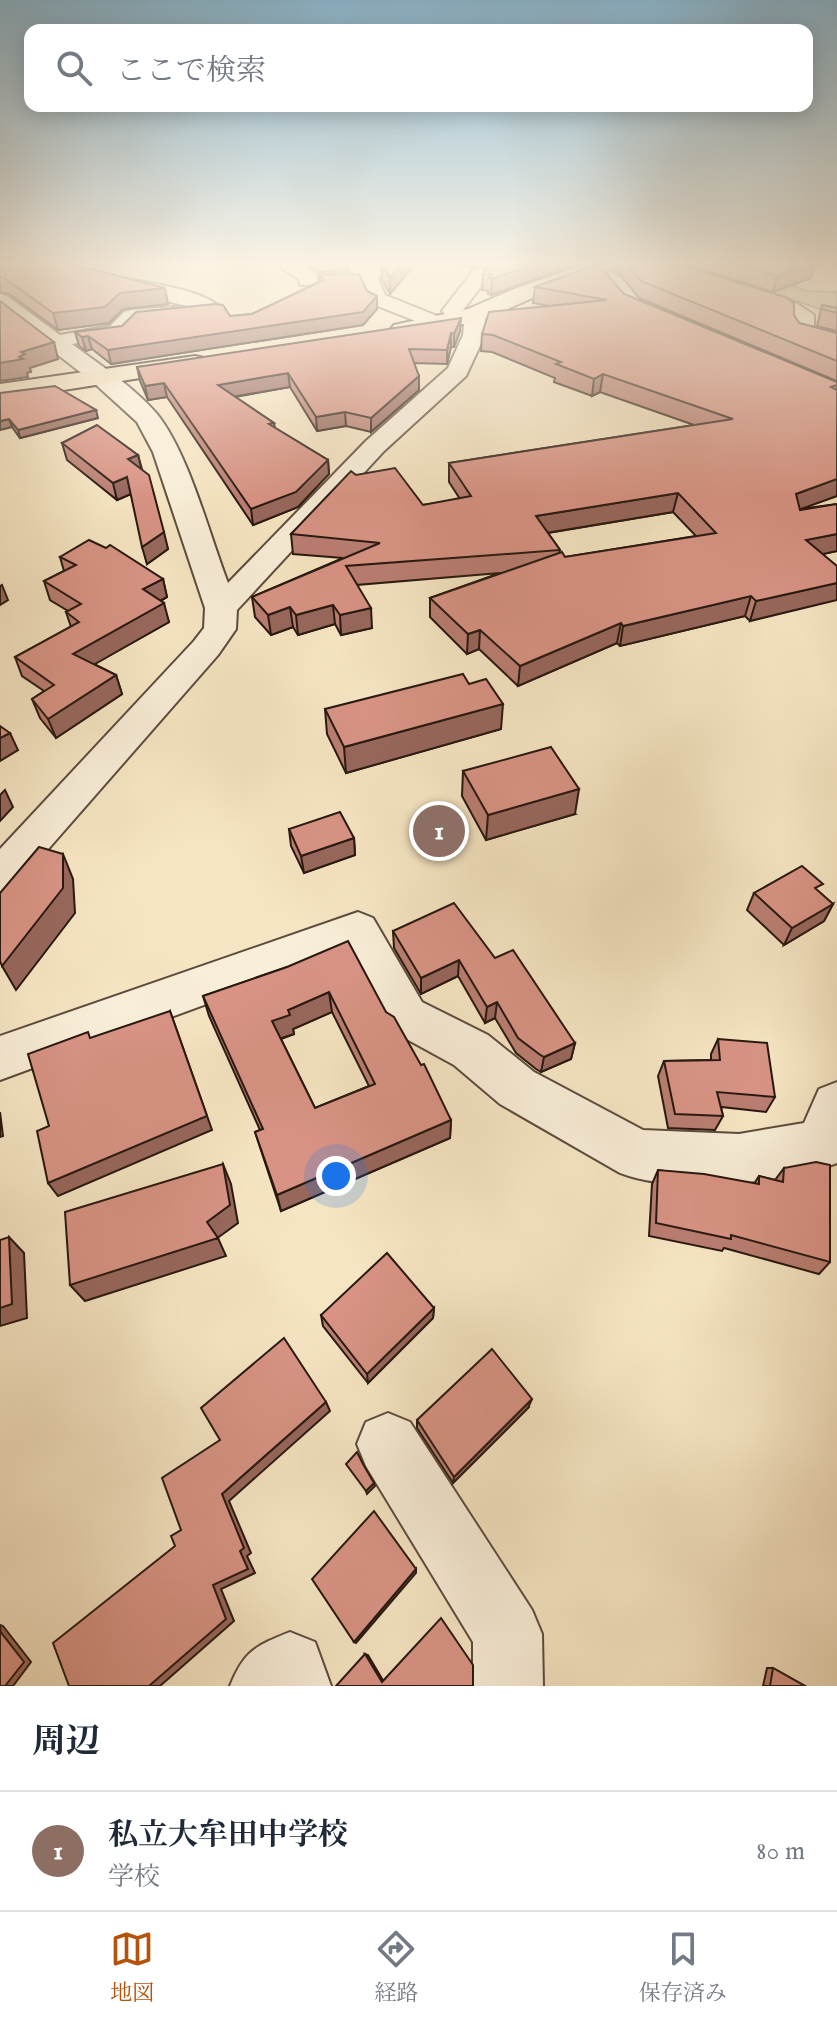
<!DOCTYPE html>
<html lang="ja">
<meta charset="utf-8">
<style>
body{margin:0;font-family:"IM FELL English","Noto Serif JP",serif;background:#f6f6f7;color:#1f2937}
.you{position:absolute;left:336px;top:1176px;width:28px;height:28px;margin:-20px;border:6px solid #fff;border-radius:50%;background:#1a73e8;box-shadow:0 0 0 12px #1a73e833}
.badge{display:grid;place-items:center;width:52px;height:52px;border-radius:50%;background:#b45309;color:#fff;font-size:26px;font-weight:700}
.pin{position:absolute;translate:-50% -50%;border:4px solid #fff;box-shadow:0 2px 8px #0006}
.list{margin:0;padding:0;list-style:none}
h2{display:flex;justify-content:space-between;align-items:center;height:104px;margin:0;padding:0 32px;font-size:34px}
h2 small{font-size:26px;font-weight:400;color:#747a83}
.list li{display:grid;grid-template-columns:52px 1fr auto;gap:24px;align-items:center;box-sizing:border-box;height:120px;padding:0 32px;border-top:2px solid #e0e1e3}
.list b{display:block;font-size:30px;white-space:nowrap}
.list p{margin:0;font-size:26px;white-space:nowrap;color:#747a83}
.list em{font-size:26px;font-style:normal;color:#747a83}
.icon{flex:none;width:44px;height:44px;fill:none;stroke:currentColor;stroke-width:2;stroke-linecap:round;stroke-linejoin:round}
.map{position:relative;flex:none;width:837px;height:1686px;overflow:hidden}
.search{position:absolute;background:#fff;box-shadow:0 4px 20px #0003;left:24px;right:24px;top:24px;height:88px;display:flex;align-items:center;gap:20px;box-sizing:border-box;padding:0 28px;border-radius:16px;color:#747a83;font-size:30px}
.sheet{height:224px;background:#fff}
nav{display:flex;justify-content:space-around;align-items:center;box-sizing:border-box;height:112px;border-top:2px solid #e0e1e3;background:#fff;font-size:22px;color:#747a83}
nav a{display:grid;justify-items:center;gap:4px}
nav .on{color:#b45309}
.map>svg:first-child{display:block}
</style>
<div class="map">
<svg width="837" height="1686" viewBox="0 0 837 1686">
<rect width="100%" height="100%" fill="#f6e5c3"/>
<filter id="stains"><feTurbulence type="fractalNoise" baseFrequency=".0025" numOctaves="4"/><feColorMatrix values="0 0 0 0 .2 0 0 0 0 .09 0 0 0 0 .02 0 0 0 .5 -.17"/></filter>
<radialGradient id="worn" r=".72"><stop offset=".6" stop-color="#630" stop-opacity="0"/><stop offset="1" stop-color="#630" stop-opacity=".3"/></radialGradient>
<!-- green -->
<polygon fill="#c3c28f" stroke="#766d50" stroke-width="2" points="693,267 761,274 807,291 837,292 837,315 730,278 687,269"/>
<g fill="none" stroke-linecap="round" stroke-linejoin="round">
<!-- minor casing -->
<g stroke="#5c4b3d" stroke-width="4">
<g id="minor">
<polygon points="74,261 105,261 103,265 60,277 50,271 53,267"/>
<polygon points="284,261 302,261 301,265 319,275 353,273 343,261 363,261 368,267 374,261 394,261 378,279 385,295 447,320 451,324 440,330 433,328 370,303 361,284 300,285 299,279 281,268"/>
<polygon points="636,261 665,261 796,303 814,315 814,328 837,334 837,348 795,337 792,332 793,318 782,311 638,265"/>
<path d="M480,269l10,6 -27,35 3,3 9,-4 7,2 3,4v20l-19,41 -82,75 -147,159 -1,19 -18,26 -203,232 -15,5v-43l194,-208 10,-13 1,-20 -52,-156 -16,-30 -44,-40 -93,-72v-16l7,2 53,39 50,-9 14,-14 7,-2 56,-4 -78,-19 -3,-4 3,-4 7,-2c28,6 88,11 107,33l-3,4 -83,8 -12,14 -53,8c28,21 62,43 85,70 32,40 52,120 71,169l138,-142 82,-73 15,-33 1,-11 -11,-1 -11,-12 31,-40z"/>
<path d="M358,912l15,6 49,84 66,33 46,37 109,58 96,4 65,-11 15,-34 18,-7v81c-53,21 -164,31 -217,10l-120,-69 -46,-39 -64,-35 -42,-78 -348,128v-44z"/>
<polygon points="388,1413 410,1422 532,1610 542,1634 543,1686 473,1686 473,1642 366,1466 357,1444 366,1422"/>
<path d="M290,1632l25,10 16,44h-101c14,-35 25,-40 60,-54z"/>
</g>
</g>
<!-- major casing -->
<g stroke="#281810" stroke-width="4">
<g id="major">
<polygon points="595,261 626,261 623,265 530,299 483,320 402,337 394,335 390,330 394,325 468,309 514,289"/>
<polygon points="195,356 204,358 207,363 204,368 0,400 0,384"/>
</g>
</g>
<!-- minor -->
<use href="#minor" fill="#f9eed8" fill-rule="evenodd"/>
<!-- major -->
<use href="#major" fill="#f6e5c3" fill-rule="evenodd"/>
</g>
<!-- wall -->
<g fill="#ba7e72" stroke="#281810" stroke-width="2" fill-rule="evenodd">
<polygon points="0,261 63,261 56,264 168,304 123,309 109,323 58,330 9,294 0,292"/>
<polygon points="303,261 346,261 347,270 320,272 304,264"/>
<polygon points="383,261 416,261 413,270 410,270 390,294 382,280 381,264"/>
<polygon points="438,261 585,261 491,295 488,294 488,291 482,290 483,274 486,270 482,266 472,268"/>
<polygon points="615,261 669,261 794,315 799,323 837,333 837,381 639,298 621,276 614,272"/>
<polygon points="676,261 813,261 815,262 811,278 773,292"/>
<polygon points="318,275 367,291 377,296 377,309 363,325 111,364 92,349 86,351 79,346 75,332 252,314 319,282"/>
<path d="M535,287l89,7 213,88v114l-37,13 37,-5v47l-14,3 -73,67 -5,-5 -125,30 -3,-3 -99,43 -39,-37 -12,5 -37,-37v-19l70,-25 -143,12 15,43 -31,7 -6,-11 -37,11 -5,-8 -22,8 -16,-18 -3,-20 91,-39 -50,-4 -2,-20 65,-59 67,30 37,-6 -11,-17v-19l245,-38 -94,-33 -8,4 -38,-14 1,-4 -63,-26 -11,-1 1,-17 67,-28 -16,-3zM673,512l23,24 -131,21 -6,-4 1,-3 -12,-17z"/>
<polygon points="822,305 837,308 837,331 817,326"/>
<polygon points="460,331 454,347 451,347 447,364 414,363 419,390 371,432 346,426 317,431 290,387 235,397 274,423 275,428 328,460 329,474 298,507 253,525 167,397 148,400 140,381 137,367"/>
<polygon points="0,393 98,418 20,438 12,427"/>
<polygon points="62,443 138,455 142,469 168,549 147,564 131,494 117,500 67,460"/>
<polygon points="60,557 163,579 167,597 161,601 169,622 94,664 116,675 122,694 56,738 40,718 32,699 44,691 22,676 15,657 71,627 66,612 68,611 50,600 44,581 64,571"/>
<polygon points="325,709 501,729 346,773 327,734"/>
<polygon points="463,771 575,814 486,840 462,796"/>
<polygon points="289,829 354,838 355,855 304,873 291,846"/>
<polygon points="819,892 833,904 824,921 784,945 747,910 754,893"/>
<polygon points="393,931 495,958 575,1043 571,1059 541,1072 536,1069 516,1053 495,1018 485,1023 458,976 421,994 394,948"/>
<path d="M287,967l99,45 65,108 -1,18 -169,73 -26,-79 5,-2 -51,-114 -6,-20zM332,1012l37,74 -54,22 -34,-69 13,-5 -1,-5z"/>
<polygon points="718,1039 775,1097 766,1112 721,1107 723,1116 715,1130 668,1128 658,1076 664,1061 711,1060 711,1054"/>
<polygon points="784,1168 830,1262 819,1274 724,1248 722,1251 649,1236 652,1184 658,1170 754,1184 759,1176 775,1180"/>
<polygon points="434,1308 433,1318 368,1383 323,1326 321,1315"/>
<polygon points="528,1408 453,1483 417,1428 417,1420"/>
<polygon points="767,1668 773,1668 805,1686 763,1686"/>
</g>
<!-- shaded-wall -->
<g fill="#97675c" stroke="#281810" stroke-width="2">
<polygon points="404,261 410,261 410,270 390,294 390,278"/>
<polygon points="472,261 482,261 482,266 472,268"/>
<polygon points="543,261 585,261 491,295 492,279"/>
<polygon points="815,262 811,278 773,292 777,276"/>
<polygon points="165,288 168,304 123,309 109,323 58,330 53,313 120,293"/>
<polygon points="377,296 377,309 363,325 111,364 108,350"/>
<polygon points="461,318 460,331 454,347 454,334"/>
<polygon points="451,333 451,347 447,364 447,350"/>
<polygon points="88,336 92,349 86,351 82,337"/>
<polygon points="54,342 58,359 30,368 31,372 27,373 28,377 0,381 0,363 21,352"/>
<polygon points="288,373 290,387 220,399 218,385"/>
<polygon points="603,374 600,392 592,396 594,379"/>
<polygon points="419,376 419,390 371,432 371,418"/>
<polygon points="164,383 167,397 148,400 145,386"/>
<polygon points="96,410 98,418 20,438 18,430"/>
<polygon points="345,412 346,426 317,431 316,417"/>
<polygon points="9,419 12,427 0,430 0,421"/>
<polygon points="138,455 142,472 128,459"/>
<polygon points="328,460 329,474 298,507 253,525 251,509"/>
<polygon points="127,477 131,494 117,500 113,483"/>
<polygon points="837,479 837,496 790,513 796,494"/>
<polygon points="678,493 673,512 534,535 536,516"/>
<polygon points="164,532 168,549 147,564 142,547"/>
<polygon points="837,534 837,551 800,559 806,540"/>
<polygon points="163,579 167,597 147,608 143,589"/>
<polygon points="837,583 837,600 750,621 756,601"/>
<polygon points="2,585 8,600 0,605 0,586"/>
<polygon points="751,596 745,616 620,646 623,626"/>
<polygon points="164,603 169,622 79,673 73,654"/>
<polygon points="333,605 335,624 298,635 296,615"/>
<polygon points="290,607 293,627 271,635 268,615"/>
<polygon points="371,608 372,628 341,635 340,615"/>
<polygon points="621,623 617,643 518,686 520,666"/>
<polygon points="480,630 479,649 467,654 468,634"/>
<polygon points="116,675 122,694 56,738 48,719"/>
<polygon points="503,704 501,729 346,773 344,747"/>
<polygon points="10,733 18,750 0,761 0,738"/>
<polygon points="579,789 575,814 486,840 488,815"/>
<polygon points="5,790 13,807 0,821 0,795"/>
<polygon points="354,838 355,855 304,873 301,856"/>
<polygon points="63,854 73,879 75,913 16,990 2,966"/>
<polygon points="833,904 824,921 784,945 792,928"/>
<polygon points="459,960 458,976 421,994 421,978"/>
<polygon points="329,992 332,1012 293,1029 294,1034 276,1040 272,1021 288,1010"/>
<polygon points="497,1002 495,1018 485,1023 487,1007"/>
<polygon points="170,1011 212,1130 58,1196 48,1183"/>
<polygon points="575,1043 571,1059 541,1072 544,1057"/>
<polygon points="0,1112 3,1136 0,1137"/>
<polygon points="451,1120 450,1138 281,1211 277,1195"/>
<polygon points="223,1164 231,1184 238,1223 216,1239 218,1238 226,1256 85,1301 70,1285 207,1222"/>
<polygon points="9,1237 24,1253 27,1318 0,1326 0,1308"/>
<polygon points="434,1308 433,1318 368,1383 367,1374"/>
<polygon points="532,1399 528,1408 453,1483 454,1477"/>
<polygon points="326,1402 330,1411 229,1501 251,1553 247,1556 255,1573 221,1589 234,1621 160,1686 149,1686 213,1585 240,1551 222,1494"/>
<polygon points="374,1483 375,1486 367,1494 366,1491"/>
<polygon points="416,1569 416,1573 356,1643 354,1642"/>
<polygon points="0,1625 3,1626 31,1662 13,1686 5,1686"/>
<polygon points="365,1654 368,1655 384,1682 382,1682"/>
</g>
<!-- building -->
<g fill="#d89384" stroke="#281810" stroke-width="2" fill-rule="evenodd">
<polygon points="0,261 51,261 54,264 64,262 165,288 120,293 105,307 53,313 4,278 0,277"/>
<polygon points="383,261 404,261 390,278 381,264"/>
<polygon points="492,261 543,261 492,279 489,278 492,275 483,274"/>
<polygon points="624,261 668,261 785,297 794,303 794,315 799,323 837,333 837,361 641,281"/>
<polygon points="728,261 813,261 815,262 777,276"/>
<polygon points="594,265 605,272 624,294 837,382 837,385 831,387 837,390 837,479 796,494 800,510 837,504 837,534 806,540 837,566 837,583 756,601 751,596 623,626 621,623 520,666 480,630 468,634 430,598 562,552 565,557 716,533 678,493 536,516 560,550 346,566 371,608 340,615 333,605 296,615 290,607 268,615 252,597 380,543 291,534 351,471 356,475 395,468 423,505 471,496 449,463 733,419 603,374 594,379 556,364 561,362 493,335 482,334 489,312 607,300 535,287"/>
<polygon points="359,274 367,291 377,296 363,312 108,350 88,336 82,337 75,332 122,326 136,312 215,304 223,305 230,316 252,314 324,280 318,275"/>
<polygon points="0,301 54,342 21,352 25,354 19,357 23,359 0,363"/>
<polygon points="822,305 837,308 837,313 822,309"/>
<polygon points="461,318 454,334 451,333 447,350 409,349 419,376 371,418 345,412 316,417 288,373 218,385 274,423 269,424 328,460 296,492 251,509 164,383 145,386 137,367"/>
<polygon points="55,386 96,410 18,430 9,419 0,421 0,393"/>
<polygon points="97,425 138,455 128,459 149,475 164,532 142,547 127,477 113,483 62,443"/>
<polygon points="89,540 106,548 110,545 163,579 143,589 164,603 73,654 116,675 48,719 32,699 54,685 15,657 79,622 66,612 81,604 44,581 76,565 60,557"/>
<polygon points="463,674 469,684 486,679 503,704 344,747 325,709"/>
<polygon points="0,726 10,733 0,738"/>
<polygon points="551,747 579,789 488,815 463,771"/>
<polygon points="340,812 354,838 301,856 289,829"/>
<polygon points="39,847 63,854 63,888 2,966 0,961 0,893"/>
<polygon points="802,866 823,884 815,888 833,904 792,928 754,893"/>
<polygon points="454,903 495,958 513,950 575,1043 544,1057 539,1054 518,1038 497,1002 487,1007 459,960 421,978 393,931"/>
<path d="M348,941l38,71 8,5 27,48 3,-1 27,56 -174,75 -22,-63 8,-3 -60,-133 84,-29zM329,992l46,92 -60,24 -43,-87 18,-6 -2,-5z"/>
<polygon points="170,1011 207,1116 48,1183 37,1131 49,1126 28,1054 88,1032 90,1038"/>
<polygon points="718,1039 767,1043 775,1097 717,1092 723,1116 675,1114 664,1061 720,1060"/>
<polygon points="816,1162 830,1165 830,1262 731,1235 731,1239 656,1223 658,1170 704,1174 759,1184 759,1176 783,1182 784,1168"/>
<polygon points="223,1164 230,1205 207,1222 218,1238 70,1285 65,1212"/>
<polygon points="9,1237 12,1304 0,1308 0,1240"/>
<polygon points="387,1253 434,1308 367,1374 321,1315"/>
<polygon points="284,1338 326,1402 222,1494 244,1548 240,1551 248,1569 213,1585 226,1619 149,1686 69,1686 53,1643 175,1546 171,1536 181,1530 162,1478 220,1440 201,1408"/>
<polygon points="492,1349 532,1399 454,1477 417,1420"/>
<polygon points="357,1452 363,1464 374,1483 366,1491 346,1464"/>
<polygon points="374,1511 416,1569 354,1642 312,1579"/>
<polygon points="441,1618 473,1665 473,1686 336,1686 365,1654 382,1682"/>
<polygon points="0,1631 24,1662 5,1686 0,1686"/>
<polygon points="773,1668 805,1686 770,1686"/>
</g>
<!-- sky -->
<linearGradient id="sky" x2="0" y2="1"><stop stop-color="#8ab8d2"/><stop offset="0.53" stop-color="#fbf3e4"/><stop offset="1" stop-color="#fbf3e4" stop-opacity="0"/></linearGradient>
<rect width="837" height="497" fill="url(#sky)"/>
<rect width="100%" height="100%" filter="url(#stains)"/>
<rect width="100%" height="100%" fill="url(#worn)"/>
</svg>
<div class="you"></div>
<div class="pin badge" style="left:439px;top:831px;background:#8d6e63">1</div>
<div class="search"><svg class="icon" aria-label="search" viewBox="0 0 24 24"><circle cx="10" cy="10" r="6"/><path d="M15 15l6 6"/></svg>ここで検索</div>
</div>
<section class="sheet">
<h2>周辺<small></small></h2>
<ul class="list">
<li><span class="badge" style="background:#8d6e63">1</span><div><b>私立大牟田中学校</b><p>学校</p></div><em>80 m</em></li>
</ul>
</section>
<nav>
<a class="on"><svg class="icon" aria-label="map" viewBox="0 0 24 24"><path d="M3 6l6-2 6 2 6-2v14l-6 2-6-2-6 2zM9 4v14M15 6v14"/></svg>地図</a>
<a><svg class="icon" aria-label="directions" viewBox="0 0 24 24"><path d="M12 3l9 9-9 9-9-9zM9 14v-3h6M13 9l2 2-2 2"/></svg>経路</a>
<a><svg class="icon" aria-label="saved" viewBox="0 0 24 24"><path d="M7 4h10v16l-5-4-5 4z"/></svg>保存済み</a>
</nav>
